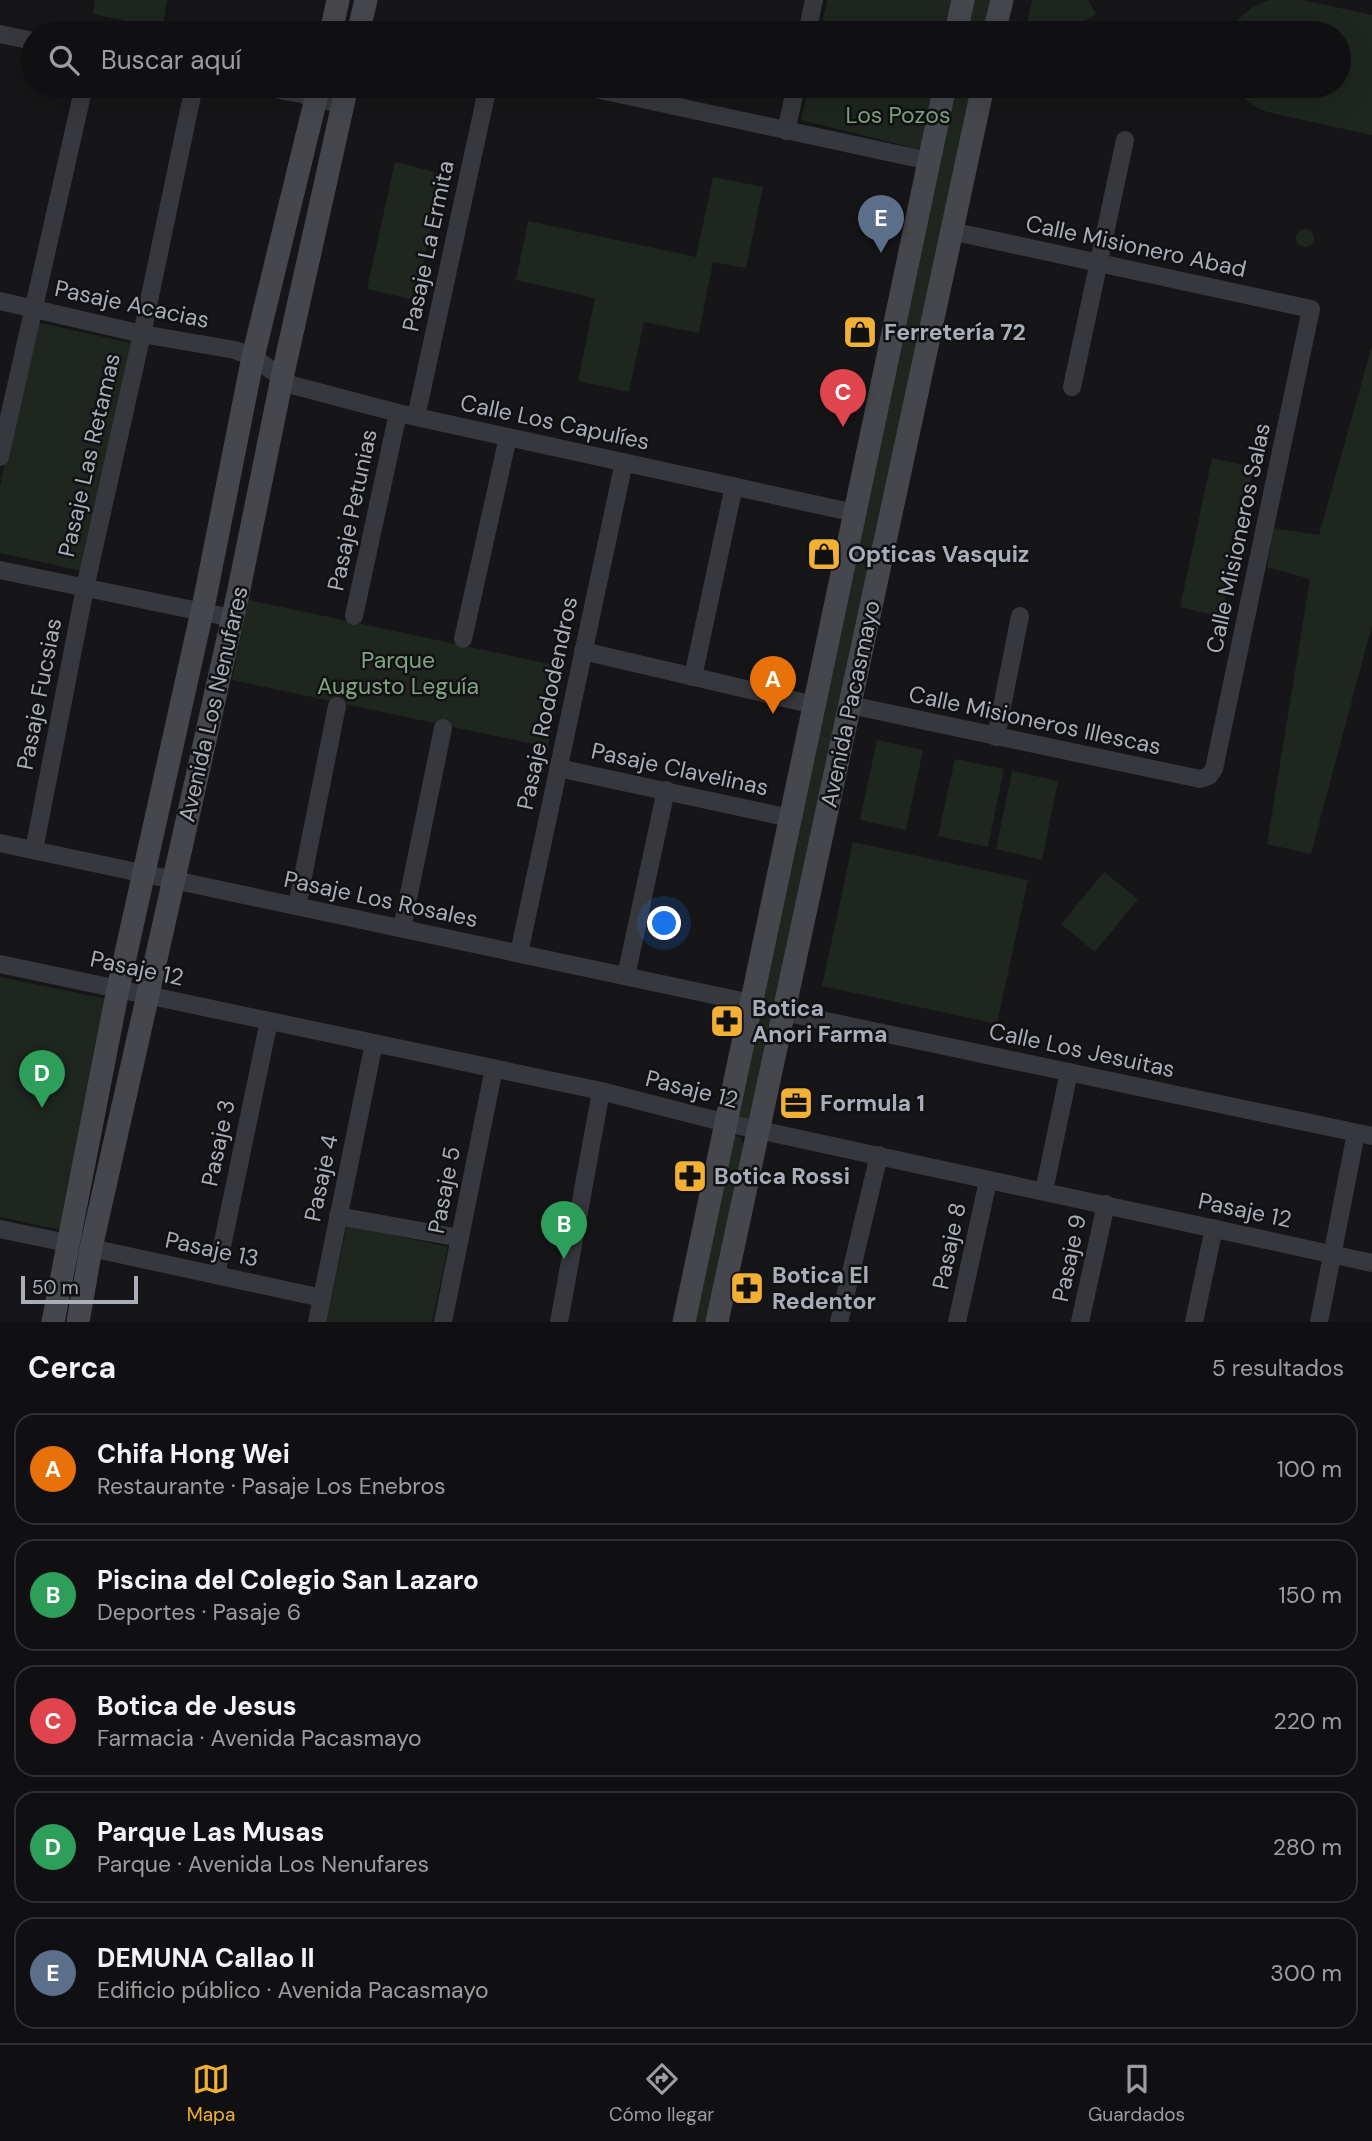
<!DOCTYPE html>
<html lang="es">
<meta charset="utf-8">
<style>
body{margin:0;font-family:"DM Sans",sans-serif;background:#1e1e20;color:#f1f3f6}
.scale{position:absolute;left:21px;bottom:18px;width:117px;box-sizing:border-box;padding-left:7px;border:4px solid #a8adb8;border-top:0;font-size:19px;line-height:24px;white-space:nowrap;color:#a8adb8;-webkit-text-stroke:5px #111113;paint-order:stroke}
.you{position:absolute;left:665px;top:924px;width:24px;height:24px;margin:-18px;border:5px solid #fff;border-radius:50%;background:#1a73e8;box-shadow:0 0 0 10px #1a73e833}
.badge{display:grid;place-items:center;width:46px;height:46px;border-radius:50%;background:#f2b134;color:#fff;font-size:23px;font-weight:700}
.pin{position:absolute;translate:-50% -58px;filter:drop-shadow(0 2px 4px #0008)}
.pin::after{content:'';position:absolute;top:37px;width:24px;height:21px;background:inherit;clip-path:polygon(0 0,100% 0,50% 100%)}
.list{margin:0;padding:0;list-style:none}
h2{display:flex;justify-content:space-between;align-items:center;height:91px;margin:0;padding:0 28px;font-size:30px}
h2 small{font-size:23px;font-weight:400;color:#9c9d9f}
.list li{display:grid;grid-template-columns:46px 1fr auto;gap:21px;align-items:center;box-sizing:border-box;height:112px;margin:0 14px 14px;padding:0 14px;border:2px solid #303032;border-radius:21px}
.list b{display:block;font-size:26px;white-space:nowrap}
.list p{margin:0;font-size:23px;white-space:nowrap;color:#9c9d9f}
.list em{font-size:23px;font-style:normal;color:#9c9d9f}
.icon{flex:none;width:38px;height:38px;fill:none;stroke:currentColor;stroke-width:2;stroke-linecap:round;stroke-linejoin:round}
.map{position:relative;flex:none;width:1372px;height:1322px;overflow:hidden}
.search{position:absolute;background:#101012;box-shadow:0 7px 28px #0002;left:21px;right:21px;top:21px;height:77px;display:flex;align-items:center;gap:18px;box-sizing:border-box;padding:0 24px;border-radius:38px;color:#9c9d9f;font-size:26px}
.sheet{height:721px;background:#101012}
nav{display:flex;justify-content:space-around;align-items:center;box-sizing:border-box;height:98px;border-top:2px solid #303032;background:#101012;font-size:19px;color:#9c9d9f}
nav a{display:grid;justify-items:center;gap:4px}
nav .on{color:#f2b134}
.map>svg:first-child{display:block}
</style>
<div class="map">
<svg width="1372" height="1322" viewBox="0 0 1372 1322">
<rect width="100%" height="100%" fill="#161618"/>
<!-- green -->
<g fill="#1e261f">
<polygon points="95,0 167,0 162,29 93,14"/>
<polygon points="827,0 953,0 946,33 820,33"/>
<polygon points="963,0 1002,0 994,33 956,33"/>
<polygon points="1032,0 1088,0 1096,14 1067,33 1025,33"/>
<path d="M1269,0h33l70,15v120l-105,-23c-14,-6 -25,-12 -33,-26h105v-53h-109c8,-16 21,-28 39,-33z"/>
<polygon points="809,86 935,86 922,150 801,120"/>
<polygon points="945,86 983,86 759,1130 726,1123"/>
<polygon points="395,162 443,174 415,300 367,289"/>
<polygon points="713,177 763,187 746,268 713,262 699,333 644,322 629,392 578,381 595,298 516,280 528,221 696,257"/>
<circle cx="1305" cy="238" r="9"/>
<polygon points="35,322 131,343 82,571 0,553 0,486"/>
<polygon points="1372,345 1372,625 1311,854 1267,844 1310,579 1267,567 1274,528 1319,535"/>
<polygon points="1212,458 1254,467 1221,617 1180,607"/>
<polygon points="248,600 564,667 548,747 232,680"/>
<polygon points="877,740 923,750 906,830 860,820"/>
<polygon points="955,759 1004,769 988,847 938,836"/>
<polygon points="1012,771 1058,781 1042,860 996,849"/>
<polygon points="853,842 1028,880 997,1024 822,986"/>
<polygon points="1104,872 1138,899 1095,952 1061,924"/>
<polygon points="0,977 106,999 60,1230 0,1217"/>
<polygon points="732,1135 740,1137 744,1145 706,1322 689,1322"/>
<polygon points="347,1225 448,1247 432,1322 326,1322"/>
</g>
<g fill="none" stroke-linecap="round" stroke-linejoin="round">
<!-- street -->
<g stroke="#37383d" stroke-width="18">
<polyline points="807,33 814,0"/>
<polyline points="0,34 33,41"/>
<polyline points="259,86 301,94 343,105"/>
<polyline points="582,86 929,161"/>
<polyline points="786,131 796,86"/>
<polyline points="0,301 142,334 235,350 253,357 292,385 398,413 855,513"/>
<polyline points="1072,387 1125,140"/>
<polyline points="416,417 488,86"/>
<polyline points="0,457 84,86"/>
<polyline points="0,570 232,618"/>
<polyline points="354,616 398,413"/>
<polyline points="463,639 508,437"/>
<polyline points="583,651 814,705"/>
<polyline points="693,677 734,486"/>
<polyline points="850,705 1200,779 1209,776 1214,769 1311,309 951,231"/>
<polyline points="996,737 1020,616"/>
<polyline points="558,768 790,818"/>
<polyline points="0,843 751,1003"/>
<polyline points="34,850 85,588 142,334 194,86"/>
<polyline points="297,906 337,706"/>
<polyline points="402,928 443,728"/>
<polyline points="519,953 624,462"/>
<polyline points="0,964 601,1091 726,1123 1372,1263"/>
<polyline points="626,976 666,790"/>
<polyline points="783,1012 1372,1136"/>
<polyline points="1044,1191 1069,1072"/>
<polyline points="338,1216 460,1238"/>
<polyline points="0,1229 67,1243"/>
<polyline points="91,1248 322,1298"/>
<polyline points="216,1275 269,1021"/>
<polyline points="317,1322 374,1043"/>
<polyline points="443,1322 494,1068"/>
<polyline points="559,1322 601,1091"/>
<polyline points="839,1322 879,1155"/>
<polyline points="957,1322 988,1181"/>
<polyline points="1080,1322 1106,1204"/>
<polyline points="1194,1322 1214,1228"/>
<polyline points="1319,1322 1356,1133"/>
</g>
<!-- secondary -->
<g stroke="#45474d" stroke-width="23">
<polyline points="331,33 338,0"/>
<polyline points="358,33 366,0"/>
<polyline points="956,33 963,0"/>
<polyline points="994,33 1002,0"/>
<polyline points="53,1322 118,989 205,598 253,357 319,86"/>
<polyline points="78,1322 91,1248 238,594 282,378 347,86"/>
<polyline points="684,1322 945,86"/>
<polyline points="717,1322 983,86"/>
</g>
</g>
<!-- icons -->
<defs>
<g id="shop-square" transform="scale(1.75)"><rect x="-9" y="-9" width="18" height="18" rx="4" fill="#f2b134" stroke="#111113"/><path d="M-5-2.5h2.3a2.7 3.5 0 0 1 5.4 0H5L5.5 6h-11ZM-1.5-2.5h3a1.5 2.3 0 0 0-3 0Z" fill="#111"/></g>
<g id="pharmacy-square" transform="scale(1.75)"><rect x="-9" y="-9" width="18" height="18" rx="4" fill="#f2b134" stroke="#111113"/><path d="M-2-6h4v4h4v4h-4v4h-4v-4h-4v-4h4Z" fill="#111"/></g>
<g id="office-square" transform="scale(1.75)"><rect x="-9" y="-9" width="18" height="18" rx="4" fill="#f2b134" stroke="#111113"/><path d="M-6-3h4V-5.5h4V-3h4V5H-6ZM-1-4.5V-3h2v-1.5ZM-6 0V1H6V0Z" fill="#111"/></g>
</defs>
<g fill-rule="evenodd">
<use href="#shop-square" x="860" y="332"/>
<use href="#shop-square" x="824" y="554"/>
<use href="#pharmacy-square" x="727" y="1021"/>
<use href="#office-square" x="796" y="1103"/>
<use href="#pharmacy-square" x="690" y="1176"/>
<use href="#pharmacy-square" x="747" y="1288"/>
</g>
<g text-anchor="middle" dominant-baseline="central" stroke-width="5" stroke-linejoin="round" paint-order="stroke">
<!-- park labels -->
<g font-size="23" fill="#7fa381" stroke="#111113">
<text x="898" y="115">Los Pozos</text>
<text x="398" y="660">Parque<tspan x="398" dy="26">Augusto Leguía</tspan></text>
</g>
<!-- street labels -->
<g font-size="23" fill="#a8adb8" stroke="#111113">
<text transform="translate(428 246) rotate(-78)">Pasaje La Ermita</text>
<text transform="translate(1136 246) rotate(12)">Calle Misionero Abad</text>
<text transform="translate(132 304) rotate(12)">Pasaje Acacias</text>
<text transform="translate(555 422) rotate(12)">Calle Los Capulíes</text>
<text transform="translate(89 455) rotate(-77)">Pasaje Las Retamas</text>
<text transform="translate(352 510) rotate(-78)">Pasaje Petunias</text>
<text transform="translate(1238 538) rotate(-78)">Calle Misioneros Salas</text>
<text transform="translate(39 694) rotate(-79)">Pasaje Fucsias</text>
<text transform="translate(547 703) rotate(-78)">Pasaje Rododendros</text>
<text transform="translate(213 704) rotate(-77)">Avenida Los Nenufares</text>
<text transform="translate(850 704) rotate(-78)">Avenida Pacasmayo</text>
<text transform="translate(1035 720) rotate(12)">Calle Misioneros Illescas</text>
<text transform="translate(680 769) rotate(12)">Pasaje Clavelinas</text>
<text transform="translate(381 899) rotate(12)">Pasaje Los Rosales</text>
<text transform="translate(137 968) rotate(12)">Pasaje 12</text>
<text transform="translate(1082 1050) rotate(12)">Calle Los Jesuitas</text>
<text transform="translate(692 1089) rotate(14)">Pasaje 12</text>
<text transform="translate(218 1143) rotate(-78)">Pasaje 3</text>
<text transform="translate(321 1178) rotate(-78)">Pasaje 4</text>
<text transform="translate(444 1190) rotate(-79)">Pasaje 5</text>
<text transform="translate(1245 1210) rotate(12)">Pasaje 12</text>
<text transform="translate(949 1246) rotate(-78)">Pasaje 8</text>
<text transform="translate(212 1249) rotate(12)">Pasaje 13</text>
<text transform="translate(1069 1258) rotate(-78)">Pasaje 9</text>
</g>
<!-- poi labels -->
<g font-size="23" font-weight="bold" fill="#a8adb8" stroke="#111113" text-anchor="start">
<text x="884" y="332">Ferretería 72</text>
<text x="848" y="554">Opticas Vasquiz</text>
<text x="752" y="1008">Botica<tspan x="752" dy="26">Anori Farma</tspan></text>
<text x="820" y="1103">Formula 1</text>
<text x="714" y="1176">Botica Rossi</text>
<text x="772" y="1275">Botica El<tspan x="772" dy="26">Redentor</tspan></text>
</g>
</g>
</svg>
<div class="scale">50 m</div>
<div class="you"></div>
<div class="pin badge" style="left:773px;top:714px;background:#e8710a">A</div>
<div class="pin badge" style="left:564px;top:1259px;background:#2e9e5b">B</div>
<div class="pin badge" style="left:843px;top:427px;background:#e0444e">C</div>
<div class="pin badge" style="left:42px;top:1108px;background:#2e9e5b">D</div>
<div class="pin badge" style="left:881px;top:253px;background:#5c6f8a">E</div>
<div class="search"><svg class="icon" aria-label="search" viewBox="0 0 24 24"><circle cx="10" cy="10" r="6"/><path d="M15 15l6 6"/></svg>Buscar aquí</div>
</div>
<section class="sheet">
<h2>Cerca<small>5 resultados</small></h2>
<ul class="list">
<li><span class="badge" style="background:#e8710a">A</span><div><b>Chifa Hong Wei</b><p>Restaurante · Pasaje Los Enebros</p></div><em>100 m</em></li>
<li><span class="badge" style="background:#2e9e5b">B</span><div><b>Piscina del Colegio San Lazaro</b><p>Deportes · Pasaje 6</p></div><em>150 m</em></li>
<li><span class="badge" style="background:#e0444e">C</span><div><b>Botica de Jesus</b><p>Farmacia · Avenida Pacasmayo</p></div><em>220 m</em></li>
<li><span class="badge" style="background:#2e9e5b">D</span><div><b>Parque Las Musas</b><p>Parque · Avenida Los Nenufares</p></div><em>280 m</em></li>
<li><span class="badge" style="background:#5c6f8a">E</span><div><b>DEMUNA Callao II</b><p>Edificio público · Avenida Pacasmayo</p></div><em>300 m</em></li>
</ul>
</section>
<nav>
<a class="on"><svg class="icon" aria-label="map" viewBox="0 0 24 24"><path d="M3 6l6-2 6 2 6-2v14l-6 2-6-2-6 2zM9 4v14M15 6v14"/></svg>Mapa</a>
<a><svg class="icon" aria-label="directions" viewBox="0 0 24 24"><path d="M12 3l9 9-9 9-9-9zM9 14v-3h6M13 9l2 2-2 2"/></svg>Cómo llegar</a>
<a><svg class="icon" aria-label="saved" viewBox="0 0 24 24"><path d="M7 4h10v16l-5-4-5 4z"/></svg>Guardados</a>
</nav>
